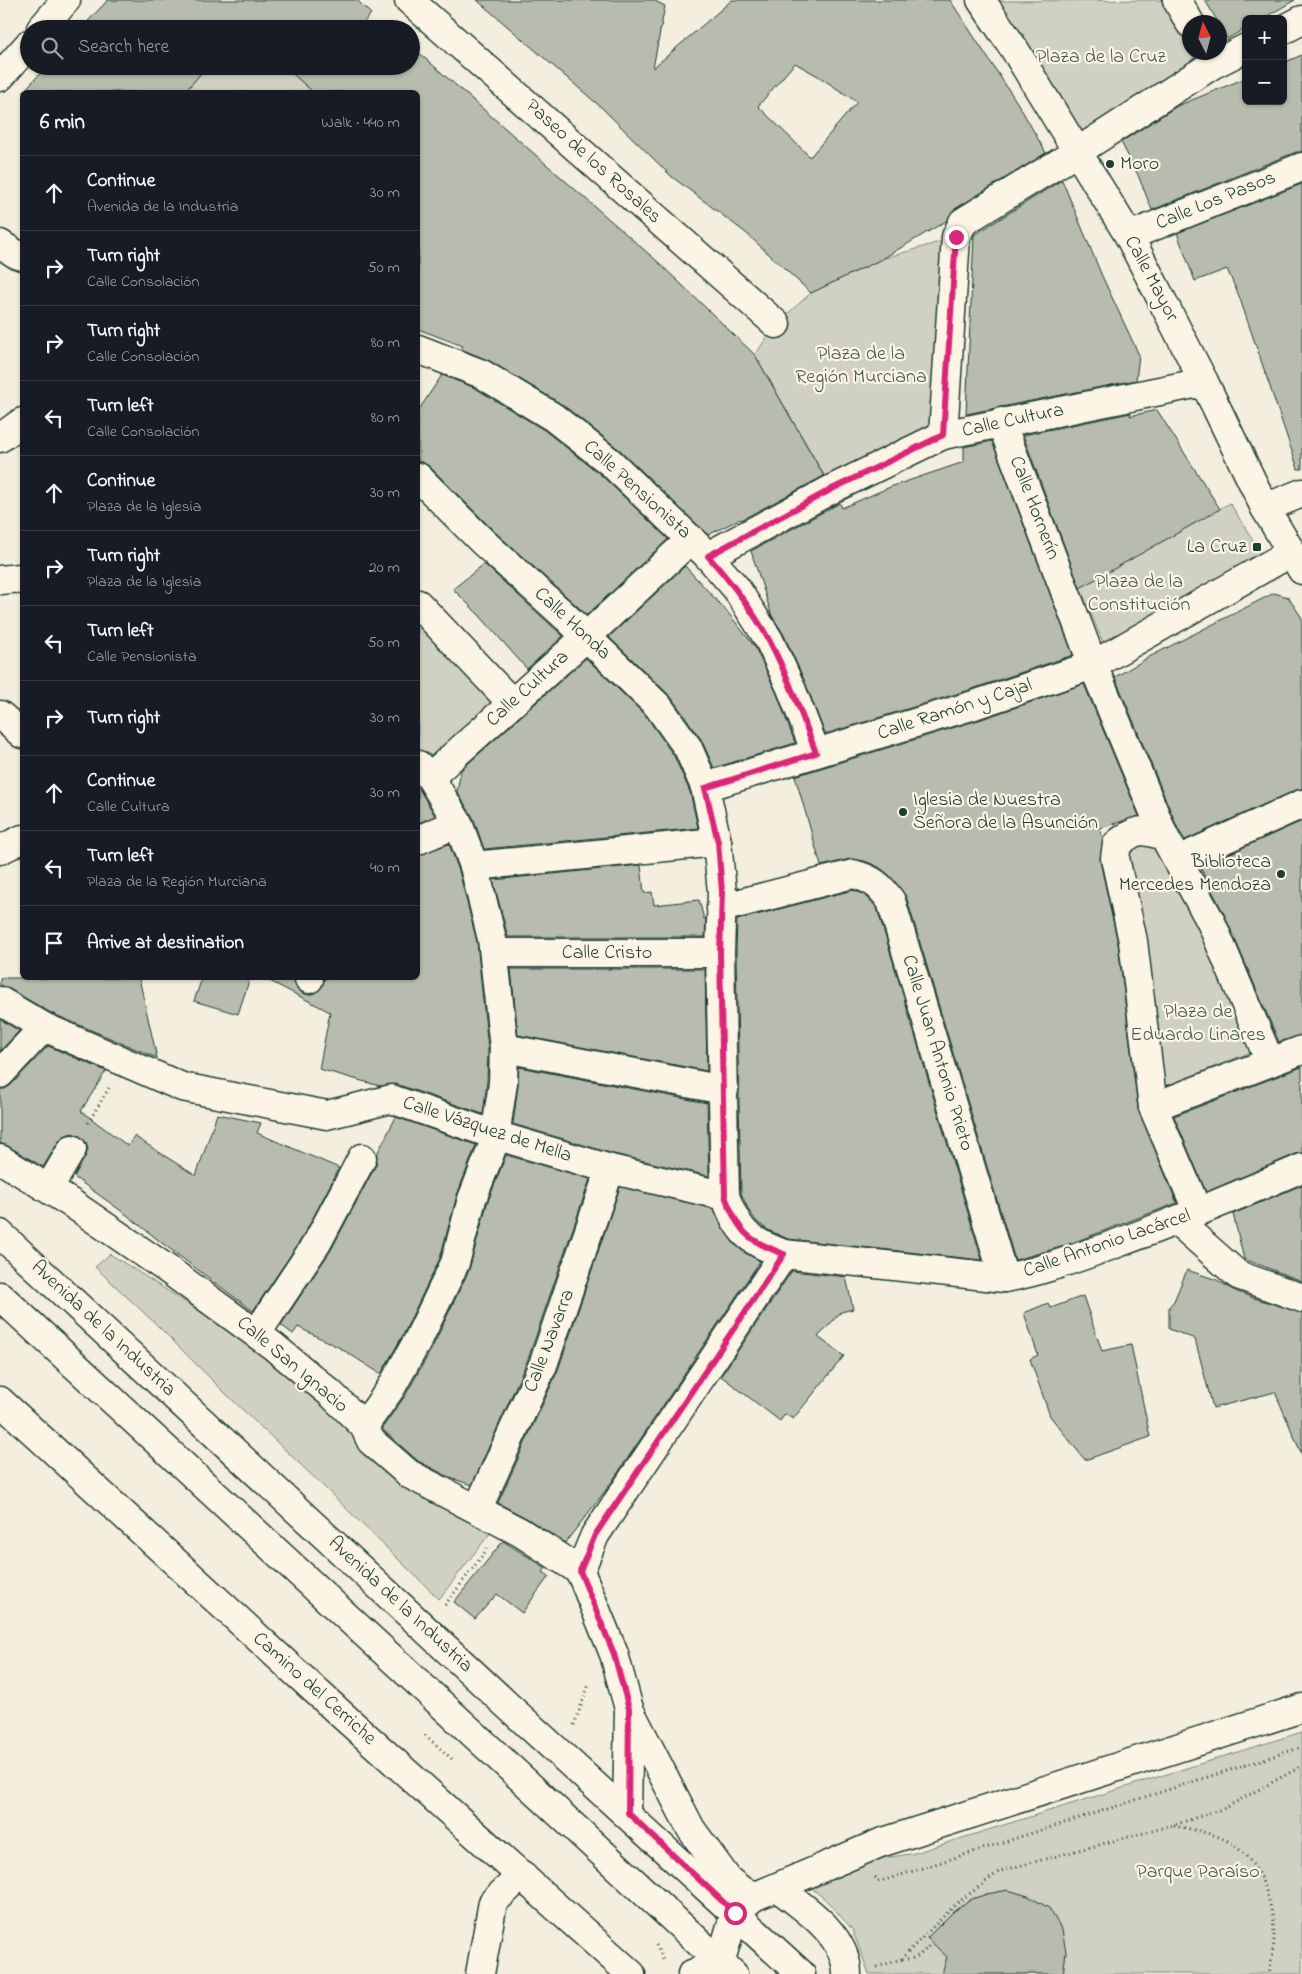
<!DOCTYPE html>
<meta charset="utf-8">
<style>
body{margin:0;font-family:"Indie Flower",sans-serif;background:#242831;color:#f1f3f6}
.controls{position:absolute;right:15px;top:15px;display:grid;overflow:hidden;border-radius:8px;box-shadow:0 1px 4px #0004}
.controls button{width:45px;height:45px;display:grid;place-items:center;padding:0;border:0;border-bottom:1px solid #363941;background:#171b24;color:#f1f3f6;font:25px sans-serif}
.compass{position:absolute;left:1182px;top:15px;width:45px;height:45px;border-radius:50%;background:#171b24;box-shadow:0 1px 4px #0004;rotate:354deg}
.stop{position:absolute;width:15px;height:15px;margin:-11px;border:4px solid #db2777;border-radius:50%;background:#fff}
.stop.end{background:#db2777;border-color:#fff;box-shadow:0 1px 5px #0008}
.list{margin:0;padding:0;list-style:none}
h2{display:flex;justify-content:space-between;align-items:center;height:65px;margin:0;padding:0 20px;font-size:21px}
h2 small{font-size:16px;font-weight:400;color:#9ea1a6}
.list li{display:grid;grid-template-columns:32px 1fr auto;gap:15px;align-items:center;box-sizing:border-box;height:75px;padding:0 20px;border-top:1px solid #363941}
.list b{display:block;font-size:19px;white-space:nowrap}
.list p{margin:0;font-size:16px;white-space:nowrap;color:#9ea1a6}
.list em{font-size:16px;font-style:normal;color:#9ea1a6}
.icon{flex:none;width:28px;height:28px;fill:none;stroke:currentColor;stroke-width:2;stroke-linecap:round;stroke-linejoin:round}
.map{position:relative;flex:none;width:1302px;height:1974px;overflow:hidden}
.search{position:absolute;background:#171b24;box-shadow:0 1px 4px #0004;left:20px;top:20px;width:400px;height:55px;display:flex;align-items:center;gap:12px;box-sizing:border-box;padding:0 18px;border-radius:28px;color:#9ea1a6;font-size:19px}
.panel{position:absolute;background:#171b24;box-shadow:0 1px 4px #0004;left:20px;top:90px;width:400px;height:890px;border-radius:8px}
.map>svg:first-child{display:block}
</style>
<div class="map">
<svg width="1302" height="1974" viewBox="0 0 1302 1974">
<rect width="100%" height="100%" fill="#f3eede"/>
<filter id="ink" filterUnits="userSpaceOnUse"><feTurbulence type="fractalNoise" baseFrequency=".02" numOctaves="2"/><feDisplacementMap in="SourceGraphic" scale="10" xChannelSelector="R" yChannelSelector="G"/><feConvolveMatrix kernelMatrix="1 2 1 2 8 2 1 2 1" color-interpolation-filters="sRGB"/></filter>
<g filter="url(#ink)">
<!-- green -->
<g fill="#d0d1c2" stroke="#78877b">
<polygon points="1162,0 1196,62 1083,137 999,1"/>
<polygon points="207,66 284,66 313,92 185,92"/>
<polygon points="956,237 943,435 832,489 755,355 776,324 811,293 882,259"/>
<polygon points="1230,503 1265,560 1106,650 1080,587"/>
<polygon points="418,604 512,703 430,777 418,765"/>
<polygon points="1142,843 1157,843 1179,879 1256,1050 1164,1087 1127,855"/>
<polygon points="110,1254 273,1358 494,1528 439,1599 319,1482 225,1393 157,1325 95,1267"/>
<polygon points="1302,1732 1302,1974 869,1974 852,1929 826,1900 809,1886 861,1861 911,1854"/>
</g>
<!-- building -->
<g fill="#b8bcae" stroke="#1f3d34" fill-rule="evenodd">
<polygon points="108,0 357,0 371,14 358,29 97,29 88,21"/>
<path d="M477,0h176l12,6 -12,62 79,-68h218l70,107 26,46 -91,56 -9,12 -64,38 -71,34 -65,-60 -75,-57 -69,-68zM795,63l23,13 39,26 -47,55 -52,-51z"/>
<polygon points="1205,0 1295,0 1262,19 1246,19 1246,28 1227,39 1220,26 1220,22 1218,22"/>
<polygon points="411,46 658,262 755,355 824,476 741,520 740,519 708,535 621,451 563,405 490,361 461,349 463,346 418,329 418,92 313,92 284,66 411,66"/>
<polygon points="1302,55 1302,152 1296,152 1152,210 1138,175 1121,142 1177,106 1246,78 1246,101 1283,101 1283,63"/>
<polygon points="47,66 207,66 185,92 23,92"/>
<polygon points="1062,180 1102,276 1139,355 1136,380 966,414 974,235"/>
<polygon points="1302,184 1302,469 1298,469 1239,296 1227,269 1195,281 1177,233"/>
<polygon points="442,375 475,388 544,430 600,474 668,539 587,615 494,531 429,466 422,462 418,462 418,411"/>
<polygon points="1157,410 1220,509 1080,588 1023,435 1131,413 1130,416"/>
<polygon points="992,441 1073,655 969,690 825,734 805,682 783,633 772,616 751,551 840,503 842,508 890,487 964,462 964,447"/>
<polygon points="484,564 563,636 527,669 480,616 453,589"/>
<polygon points="685,566 729,614 755,647 777,694 795,743 714,768 701,739 671,697 609,637"/>
<polygon points="1274,593 1288,597 1302,618 1302,789 1296,790 1185,840 1178,829 1115,677 1151,656"/>
<polygon points="586,658 646,716 674,756 690,792 698,828 484,849 473,817 457,792 461,770"/>
<polygon points="1084,684 1139,816 1100,828 1103,839 1100,861 1118,944 1138,1109 1177,1203 1064,1246 1015,1260 906,896 889,875 879,867 865,861 850,859 821,866 795,776 979,720"/>
<polygon points="418,787 435,816 418,823"/>
<polygon points="1302,821 1302,1035 1279,1042 1225,916 1200,867"/>
<polygon points="449,844 459,871 477,942 488,1049 487,1082 483,1114 396,1084 380,1086 319,1069 330,1012 264,978 293,978 296,987 302,993 309,995 316,993 322,987 325,978 418,978 418,855"/>
<polygon points="641,865 644,893 652,892 654,905 699,900 704,919 706,918 705,937 508,937 493,880"/>
<polygon points="853,890 866,896 877,908 982,1260 788,1239 768,1230 757,1222 749,1211 741,1193 736,953 737,920"/>
<polygon points="511,969 705,969 707,1071 518,1035"/>
<polygon points="0,978 139,978 157,1058 51,1013 8,988 0,985"/>
<polygon points="202,978 250,978 238,1014 194,1001"/>
<polygon points="0,1019 19,1031 0,1051"/>
<polygon points="48,1046 106,1071 81,1111 128,1146 134,1136 196,1176 217,1114 261,1123 257,1133 339,1168 304,1235 253,1311 162,1243 127,1215 74,1177 85,1157 88,1150 86,1142 80,1136 72,1133 64,1136 59,1141 43,1167 8,1146 0,1143 0,1089 5,1089 11,1085"/>
<polygon points="519,1067 707,1103 709,1176 614,1154 513,1124 518,1085"/>
<polygon points="1302,1067 1302,1153 1296,1154 1206,1192 1174,1116"/>
<polygon points="396,1117 476,1145 457,1195 440,1258 404,1333 381,1374 340,1348 298,1327 293,1334 281,1325 331,1250 376,1165 377,1154"/>
<polygon points="506,1155 590,1179 528,1359 472,1485 451,1478 418,1461 384,1431 382,1428 405,1396 432,1348 469,1270 487,1204"/>
<polygon points="1302,1185 1302,1281 1244,1259 1233,1214"/>
<polygon points="620,1187 714,1209 722,1227 734,1244 745,1253 760,1261 609,1486 565,1543 528,1519 498,1503 558,1370"/>
<polygon points="1187,1270 1217,1280 1233,1290 1254,1298 1302,1313 1302,1455 1275,1392 1213,1408 1195,1339 1169,1329 1169,1307 1174,1301"/>
<polygon points="792,1271 846,1277 853,1309 841,1312 818,1337 844,1356 793,1419 785,1414 780,1421 721,1376"/>
<polygon points="1083,1296 1102,1351 1131,1345 1150,1437 1085,1460 1050,1416 1030,1359 1038,1355 1024,1313 1048,1303 1051,1308"/>
<polygon points="503,1541 546,1568 543,1572 549,1576 522,1613 497,1594 475,1619 454,1602"/>
<polygon points="1008,1890 1028,1896 1049,1908 1062,1930 1066,1952 1063,1974 942,1974 947,1957 927,1938 953,1912 969,1900 987,1894"/>
</g>
<g fill="none" stroke-linecap="round" stroke-linejoin="round">
<!-- minor casing -->
<g stroke="#1f3d34" stroke-width="31">
<g id="minor">
<polyline points="409,0 776,324"/>
<polyline points="1177,0 1190,23"/>
<polyline points="41,29 66,0"/>
<polyline points="1283,30 1302,20"/>
<polyline points="0,77 29,44"/>
<polyline points="1129,236 1302,167"/>
<polyline points="0,244 16,254 22,256"/>
<polyline points="418,349 482,374 553,417 610,462 708,556 736,588 769,640 791,688 816,753"/>
<polyline points="1001,422 1093,665 1164,836"/>
<polyline points="943,435 956,237 963,222 1077,152 1212,65 1246,48"/>
<polyline points="0,438 22,422"/>
<path d="M418,477l65,65 83,75 92,89 30,42 17,39 12,55 5,50 -2,61 5,243c14,37 22,44 59,58l220,24c36,-6 69,-19 103,-31 66,-24 130,-51 195,-79"/>
<polyline points="1265,508 1302,493"/>
<polyline points="708,556 832,489 943,435 1204,382"/>
<polyline points="0,580 20,578 22,580"/>
<polyline points="418,604 512,703"/>
<polyline points="0,715 22,734"/>
<polyline points="430,777 586,637 691,539"/>
<polyline points="705,787 974,705 1093,665 1292,552"/>
<polyline points="418,840 458,823"/>
<polyline points="0,850 22,839"/>
<polyline points="1178,860 1302,804"/>
<polyline points="474,866 717,842"/>
<path d="M721,908l132,-34c19,5 27,11 38,27l113,377"/>
<polyline points="494,953 720,953"/>
<polyline points="309,979 309,978"/>
<polyline points="0,1001 44,1027 182,1087 327,1115 391,1099 495,1135 610,1169 725,1196"/>
<polyline points="504,1048 724,1090"/>
<polyline points="0,1074 44,1027"/>
<polyline points="1153,1107 1302,1050"/>
<polyline points="0,1159 74,1205 170,1271 273,1346 330,1393 364,1426 371,1441 409,1474 520,1532 580,1571"/>
<polyline points="49,1188 72,1149"/>
<path d="M1198,1212l-45,-105 -20,-166 -18,-83 2,-14c20,-16 24,-15 47,-8l47,86 59,140"/>
<polyline points="1177,1221 1238,1275 1302,1298"/>
<polyline points="257,1333 317,1243 362,1158"/>
<polyline points="0,1401 342,1715 631,1974"/>
<polyline points="364,1426 391,1388 418,1340 455,1263 472,1199 494,1143 503,1083 504,1048 492,939 474,866 458,823 430,777 418,765"/>
<polyline points="478,1508 543,1365 610,1169"/>
<polyline points="629,1709 691,1829 728,1880 742,1891 756,1896 880,1843 1302,1708"/>
<polyline points="627,1813 629,1709 614,1654 580,1571 595,1535 784,1254"/>
<path d="M778,1888c27,20 69,48 69,86"/>
<polyline points="480,1974 493,1902 522,1875"/>
<polyline points="692,1974 720,1963 735,1913 751,1899"/>
</g>
</g>
<!-- major casing -->
<g stroke="#1f3d34" stroke-width="31">
<g id="major">
<polyline points="981,0 1015,50 1129,236 1204,382 1265,508 1302,570"/>
<polyline points="0,1234 509,1707 801,1974"/>
<polyline points="0,1296 733,1974"/>
</g>
</g>
<!-- path -->
<g stroke="#1f3d34" stroke-width="3" stroke-dasharray="1 4" stroke-linecap="butt">
<polyline points="88,1123 109,1088"/>
<polyline points="445,1605 485,1552 486,1548"/>
<polyline points="574,1725 589,1684"/>
<polyline points="425,1735 452,1759"/>
<path d="M1174,1826c22,4 48,8 65,23 24,21 34,55 35,87 0,12 -3,26 -5,38"/>
<polyline points="875,1877 878,1881 885,1880 1302,1747"/>
<polyline points="656,1945 664,1962"/>
<path d="M902,1959c15,1 21,-6 30,-17"/>
<polyline points="877,1967 901,1959 956,1904 1000,1871 1174,1825 1225,1808 1302,1766"/>
</g>
<!-- minor -->
<use href="#minor" stroke="#fcf5e5" stroke-width="28"/>
<!-- major -->
<use href="#major" stroke="#fcf5e5" stroke-width="28"/>
</g>
</g>
<g fill="none" stroke-linecap="round" stroke-linejoin="round" filter="url(#ink)">
<!-- route -->
<path stroke="#db2777" stroke-width="6" d="M735,1913l-107,-100 1,-104 -15,-55 -34,-83 15,-36 189,-281c-37,-14 -45,-21 -59,-58l-5,-243 2,-61 -4,-50 -13,-54 111,-35c-14,-38 -28,-77 -47,-113 -17,-31 -38,-58 -61,-84l124,-67 111,-54 13,-198"/>
</g>
<!-- markers -->
<g fill="#1f3d34" stroke="#fcf5e5" stroke-width="2">
<circle cx="1110" cy="164" r="5"/>
<rect x="1252" y="542" width="10" height="10" rx="2.5"/>
<circle cx="903" cy="812" r="5"/>
<circle cx="1281" cy="874" r="5"/>
</g>
<g text-anchor="middle" dominant-baseline="central" stroke-width="4.5" stroke-linejoin="round" paint-order="stroke">
<!-- park labels -->
<g font-size="20" fill="#425b50" stroke="#fcf5e5">
<text x="1101" y="57">Plaza de la Cruz</text>
<text x="861" y="354">Plaza de la<tspan x="861" dy="23">Región Murciana</tspan></text>
<text x="1139" y="582">Plaza de la<tspan x="1139" dy="23">Constitución</tspan></text>
<text x="1198" y="1012">Plaza de<tspan x="1198" dy="23">Eduardo Linares</tspan></text>
<text x="1198" y="1872">Parque Paraíso</text>
</g>
<!-- street labels -->
<g font-size="20" fill="#1f3d34" stroke="#fcf5e5">
<text transform="translate(593 162) rotate(42)">Paseo de los Rosales</text>
<text transform="translate(1216 201) rotate(-22)">Calle Los Pasos</text>
<text transform="translate(1151 279) rotate(62)">Calle Mayor</text>
<text transform="translate(1013 421) rotate(-12)">Calle Cultura</text>
<text transform="translate(637 490) rotate(42)">Calle Pensionista</text>
<text transform="translate(1034 508) rotate(69)">Calle Hornerín</text>
<text transform="translate(572 624) rotate(43)">Calle Honda</text>
<text transform="translate(528 689) rotate(-42)">Calle Cultura</text>
<text transform="translate(955 710) rotate(-18)">Calle Ramón y Cajal</text>
<text x="607" y="953">Calle Cristo</text>
<text transform="translate(937 1053) rotate(73)">Calle Juan Antonio Prieto</text>
<text transform="translate(487 1130) rotate(18)">Calle Vázquez de Mella</text>
<text transform="translate(1107 1244) rotate(-19)">Calle Antonio Lacárcel</text>
<text transform="translate(103 1329) rotate(43)">Avenida de la Industria</text>
<text transform="translate(550 1341) rotate(-69)">Calle Navarra</text>
<text transform="translate(292 1365) rotate(40)">Calle San Ignacio</text>
<text transform="translate(400 1605) rotate(43)">Avenida de la Industria</text>
<text transform="translate(314 1689) rotate(42)">Camino del Cerriche</text>
</g>
<!-- poi labels -->
<g font-size="20" fill="#1f3d34" stroke="#fcf5e5" text-anchor="start">
<text x="1120" y="164">Moro</text>
<text x="1247" y="547" text-anchor="end">La Cruz</text>
<text x="913" y="800">Iglesia de Nuestra<tspan x="913" dy="23">Señora de la Asunción</tspan></text>
<text x="1271" y="862" text-anchor="end">Biblioteca<tspan x="1271" dy="23">Mercedes Mendoza</tspan></text>
</g>
</g>
</svg>
<div class="controls">
<button>+</button>
<button>−</button>
</div>
<svg class="compass" viewBox="-18 -18 36 36"><path d="M0-13l5 13h-10z" fill="#e53935"/><path d="M0 13l5-13h-10z" fill="#9ea1a6"/></svg>
<div class="stop" style="left:735px;top:1913px"></div>
<div class="stop end" style="left:956px;top:237px"></div>
<div class="search"><svg class="icon" aria-label="search" viewBox="0 0 24 24"><circle cx="10" cy="10" r="6"/><path d="M15 15l6 6"/></svg>Search here</div>
<section class="panel">
<h2>6 min<small>Walk · 440 m</small></h2>
<ul class="list">
<li><svg class="icon" aria-label="ahead" viewBox="0 0 24 24"><path d="M12 20V5M6 11l6-6 6 6"/></svg><div><b>Continue</b><p>Avenida de la Industria</p></div><em>30 m</em></li>
<li><svg class="icon" aria-label="right" viewBox="0 0 24 24"><path d="M7 20v-9h11M14 6l5 5-5 5"/></svg><div><b>Turn right</b><p>Calle Consolación</p></div><em>50 m</em></li>
<li><svg class="icon" aria-label="right" viewBox="0 0 24 24"><path d="M7 20v-9h11M14 6l5 5-5 5"/></svg><div><b>Turn right</b><p>Calle Consolación</p></div><em>80 m</em></li>
<li><svg class="icon" aria-label="left" viewBox="0 0 24 24"><path d="M17 20v-9H6M10 6l-5 5 5 5"/></svg><div><b>Turn left</b><p>Calle Consolación</p></div><em>80 m</em></li>
<li><svg class="icon" aria-label="ahead" viewBox="0 0 24 24"><path d="M12 20V5M6 11l6-6 6 6"/></svg><div><b>Continue</b><p>Plaza de la Iglesia</p></div><em>30 m</em></li>
<li><svg class="icon" aria-label="right" viewBox="0 0 24 24"><path d="M7 20v-9h11M14 6l5 5-5 5"/></svg><div><b>Turn right</b><p>Plaza de la Iglesia</p></div><em>20 m</em></li>
<li><svg class="icon" aria-label="left" viewBox="0 0 24 24"><path d="M17 20v-9H6M10 6l-5 5 5 5"/></svg><div><b>Turn left</b><p>Calle Pensionista</p></div><em>50 m</em></li>
<li><svg class="icon" aria-label="right" viewBox="0 0 24 24"><path d="M7 20v-9h11M14 6l5 5-5 5"/></svg><div><b>Turn right</b></div><em>30 m</em></li>
<li><svg class="icon" aria-label="ahead" viewBox="0 0 24 24"><path d="M12 20V5M6 11l6-6 6 6"/></svg><div><b>Continue</b><p>Calle Cultura</p></div><em>30 m</em></li>
<li><svg class="icon" aria-label="left" viewBox="0 0 24 24"><path d="M17 20v-9H6M10 6l-5 5 5 5"/></svg><div><b>Turn left</b><p>Plaza de la Región Murciana</p></div><em>40 m</em></li>
<li><svg class="icon" aria-label="arrive" viewBox="0 0 24 24"><path d="M6 21V4h12l-3 4 3 4H6"/></svg><div><b>Arrive at destination</b></div></li>
</ul>
</section>
</div>
